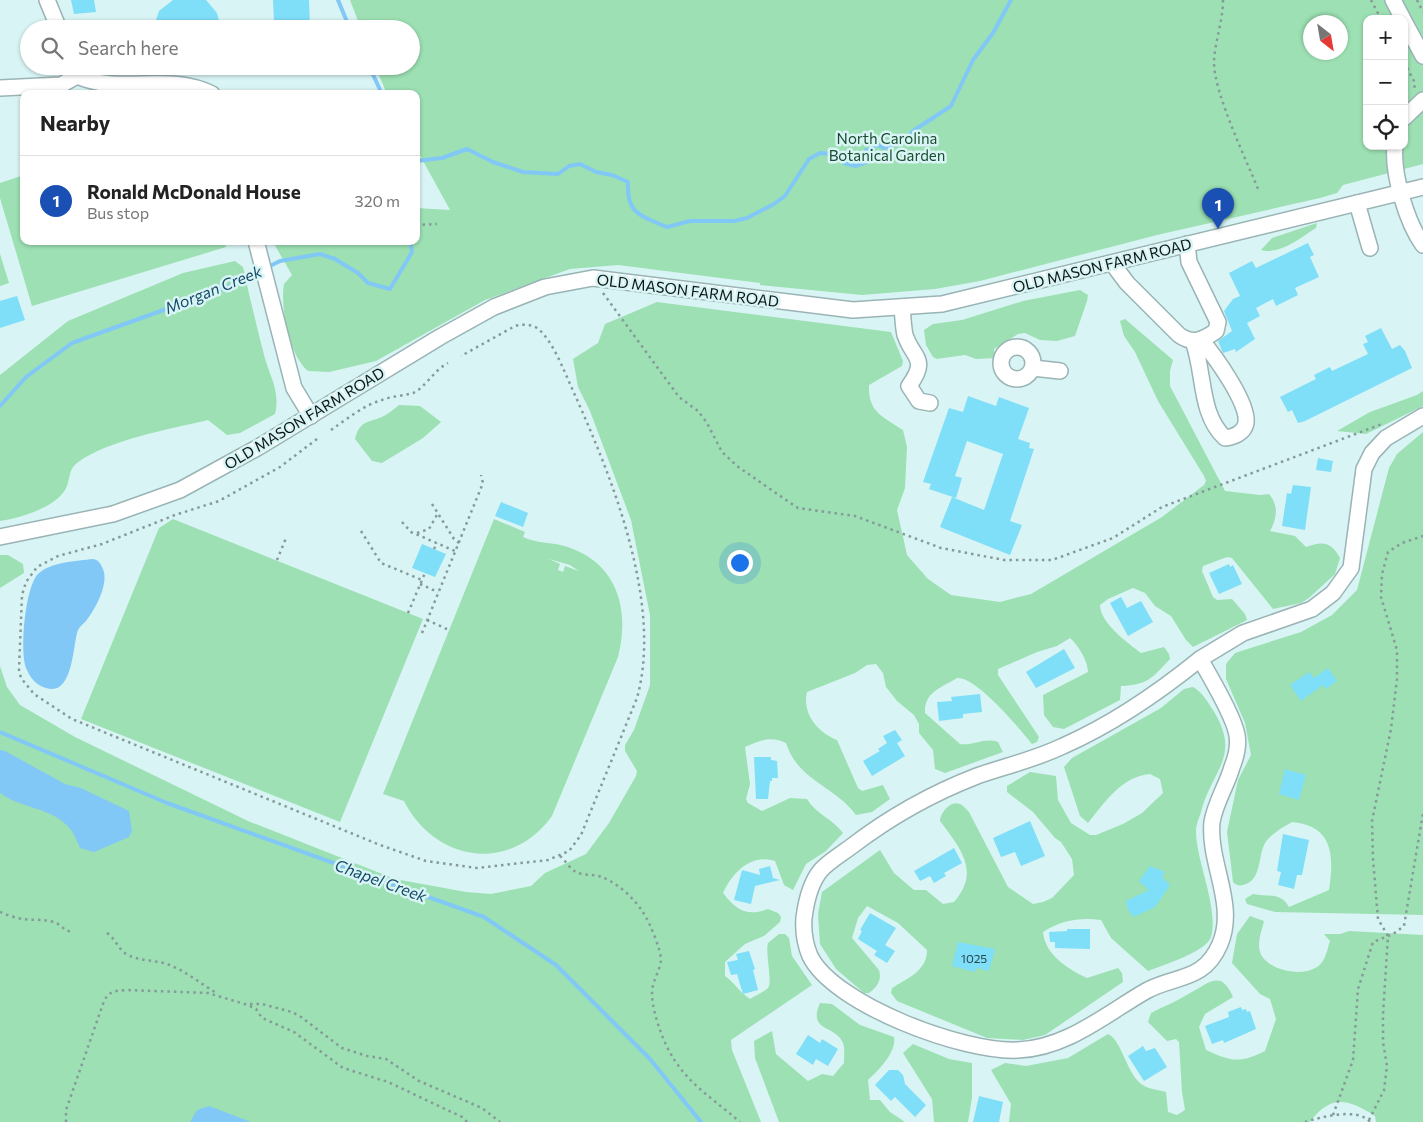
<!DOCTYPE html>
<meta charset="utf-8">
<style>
body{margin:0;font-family:Commissioner,sans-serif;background:#f6f6f6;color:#222}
.controls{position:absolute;right:15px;top:15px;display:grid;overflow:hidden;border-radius:10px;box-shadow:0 1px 4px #0004}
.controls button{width:45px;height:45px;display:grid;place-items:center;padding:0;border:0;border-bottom:1px solid #e0e0e0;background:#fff;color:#222;font:25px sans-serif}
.compass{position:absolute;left:1303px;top:15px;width:45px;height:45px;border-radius:50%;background:#fff;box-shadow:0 1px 4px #0004;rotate:149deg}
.you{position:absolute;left:739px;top:562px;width:18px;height:18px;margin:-12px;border:4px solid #fff;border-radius:50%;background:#1a73e8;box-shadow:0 0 0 8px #1a73e833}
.badge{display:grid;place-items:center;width:32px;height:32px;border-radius:50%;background:#8851c9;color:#fff;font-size:16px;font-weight:700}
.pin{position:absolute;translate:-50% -41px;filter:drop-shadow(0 1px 2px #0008)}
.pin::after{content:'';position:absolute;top:26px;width:18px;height:15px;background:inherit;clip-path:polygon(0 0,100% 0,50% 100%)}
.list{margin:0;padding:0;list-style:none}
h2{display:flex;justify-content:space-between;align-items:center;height:65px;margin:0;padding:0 20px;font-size:21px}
h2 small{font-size:16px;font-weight:400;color:#767676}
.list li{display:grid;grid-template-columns:32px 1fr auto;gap:15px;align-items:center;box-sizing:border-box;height:90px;padding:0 20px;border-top:1px solid #e0e0e0}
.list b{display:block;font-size:19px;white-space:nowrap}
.list p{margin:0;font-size:16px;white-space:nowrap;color:#767676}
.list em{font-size:16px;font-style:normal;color:#767676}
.icon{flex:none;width:28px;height:28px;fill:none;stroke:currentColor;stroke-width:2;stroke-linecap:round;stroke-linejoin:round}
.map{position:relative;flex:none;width:1423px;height:1122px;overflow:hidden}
.search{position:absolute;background:#fff;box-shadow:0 1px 4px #0004;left:20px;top:20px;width:400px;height:55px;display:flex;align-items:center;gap:12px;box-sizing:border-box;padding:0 18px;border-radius:28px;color:#767676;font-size:19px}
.panel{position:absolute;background:#fff;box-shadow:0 1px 4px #0004;left:20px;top:90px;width:400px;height:155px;border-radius:10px}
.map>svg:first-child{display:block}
</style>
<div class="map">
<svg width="1423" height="1122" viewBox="0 0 1423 1122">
<rect width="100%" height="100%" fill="#d9f4f4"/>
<!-- green -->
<g fill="#9ce0b3" fill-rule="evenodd">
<path d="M350,0h1073v164l-80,21 -6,8 -17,5 -163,37 -177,46 -45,8 -73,6 -102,-10v-2l-142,-18 -48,4 -85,31 -109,61 -47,11 -21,-1c-19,-16 -28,-64 -24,-87l8,-9 -19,-33 143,-1v-33l34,2 -34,-62v-54h-29l-12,-28h36v-37h-50zM1367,19h37v127h-37zM1310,22h30v30h-30z"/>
<polygon points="24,175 24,241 224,241 226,247 32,306 0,198 0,183"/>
<path d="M1317,223l-1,5c-16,10 -36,27 -55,22l11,-12z"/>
<polygon points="0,254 9,283 0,286"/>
<path d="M235,261l8,6c6,28 13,56 20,84 5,23 18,39 12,63l-35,19 -13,2 -19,-15c-37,9 -101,20 -131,43 -10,8 -6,18 -12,27 -11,18 -45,28 -65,31v-146l68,-54 115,-48z"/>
<polygon points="1080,290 1088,295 1087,301 1075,336 1057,341 1040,340 1025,333 1018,334 994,349 995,358 976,359 965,355 937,359 933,357 926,345 924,330 933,324 962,320 1023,301"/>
<path d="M657,302l234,30 12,29 -1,5 -33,19c-1,27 13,31 34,45l4,17 -2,41 -8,22 10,45 21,24 23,16 49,7 31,-8 131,-77 42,-32 2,-4 -2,-5 -46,-75 -23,-49 -11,-16 -4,-15 5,-2 48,41 -3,11v15l55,105 35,4 9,-1c10,11 8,25 1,37l25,5 11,11c17,-6 25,-5 34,11l-5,16 -26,24 -8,5 -28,6 -41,-51 -5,-1 -24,9 -1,5 11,26 4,3 15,-1 13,15 2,6 -54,27 -7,-7 -15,-24 -16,-10 -10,-13 -12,-5 -25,11 -8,6c0,18 28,38 41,48l23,-6 5,7 1,5c-18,19 -22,26 -49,27l-1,14 -56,29 -11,-2 -9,-12 -1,-20 45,-23c0,-11 -10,-27 -18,-34l-13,8 -20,6 -39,17v6l41,62 -2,5 -5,2c-12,-15 -56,-68 -75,-66 -16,10 -33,14 -32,35l35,31c14,2 24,-7 38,-2l5,10 -58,21 -10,-4 -2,-19 -14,-17v-9l-5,-9 -17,-14 -11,-14 -3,-14 -7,-9 -9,1 -12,8 -48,19c-5,21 10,40 30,48l21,48 4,3 21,-6 7,14 -18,13 -16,3c-21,-29 -58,-34 -70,-72 -16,-7 -25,-3 -41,4l5,37 -4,15 2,4 14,8 28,-13 17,1c9,15 26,20 36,34l-17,18 -20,13 -13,26 -9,-5 -9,-24c-24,-8 -43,12 -52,32 13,17 24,24 45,16l10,4 3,4 -1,5 -16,14 -19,8 -20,18v14c10,7 13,15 25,23 5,-3 14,-7 18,-11 5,-5 -3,-35 0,-45l11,-9h6l4,4 3,18 20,29 -81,55 1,10 29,72h-761v-456l7,21 13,18 55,32 173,84 147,58 71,13 25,2 40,-8 14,-13 41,-19 23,-31 27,-47 1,-5 -12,-20v-6l9,-15 16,-45v-70l-19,-95 -41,-109 -12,-24 -5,-28 25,-16 7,-19z"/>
<polygon points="1423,391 1423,406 1366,434 1337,431 1370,412 1417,395"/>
<path d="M399,405l21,1 21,16 -18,16 -41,25 -10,-2 -17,-22c5,-18 11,-16 27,-22 6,-3 12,-8 17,-12z"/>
<path d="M1423,432v483l-148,-3 -28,-8 -2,-5 8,-5c14,3 28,-2 36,13l40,-17c5,-33 5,-64 -37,-68 -9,5 -24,14 -28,23 -6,14 -3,36 -21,40 -4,1 -7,0 -10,-3l-6,-50 11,-52 13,-25 -6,-32 -19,-44v-15l9,-11 66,-21 31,-17 25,-25 32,-122 8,-14z"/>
<polygon points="173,519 423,619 340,822 81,719 159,528"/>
<path d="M494,519l31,13 -2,5c15,7 30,5 45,10 50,17 62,63 50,110l-66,159c-42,58 -117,46 -148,-15l-21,-7zM549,559l21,6 9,6 -14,-5 -2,6 -5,-2 2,-6z"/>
<polygon points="0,555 8,555 23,564 24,573 0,588"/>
<path d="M1193,687c9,5 14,14 20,23 29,47 -1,59 -12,102 -2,6 -5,13 -5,19 0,30 23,77 15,106 -5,15 -48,28 -63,34l-37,-33 -10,-18c-19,-3 -41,0 -58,12 2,23 25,37 44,46l31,-10 4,5 1,9 -78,53 -22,5 -36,-2 -90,-37 -6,-8 1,-5c16,-10 35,-17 35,-38l-29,-27 -31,-17 -9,12 -6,20 27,32c3,11 -2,17 -10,23h-5l-28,-24 -16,-25 -2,-30 4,-22 58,-42 14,23 20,17h12l17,14 11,-2c27,-31 6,-54 -14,-81 0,-7 10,-21 20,-17 3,1 7,6 9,8l39,75 25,17 10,-2 9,-4 22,-23 -2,-16 -11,-17 -6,-4 -22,-26 -26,-20v-6l23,-14 26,4 2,24 13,23 19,12h6l27,-11 19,-11 21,-20 -3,-14 -10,-5c-29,3 -44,27 -62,49l-8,-7 -16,-49 8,-9 89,-50 23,-19z"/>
<path d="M1250,916l14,5c-2,9 -7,21 -4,31 6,18 40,25 55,16 10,-4 12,-18 15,-27l-6,-7h16l9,-3 74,4v187h-47l-1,-6c-27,-17 -44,-22 -65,6h-301l2,-18 -20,-34 14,-7 21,3 42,-8 40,-24c14,7 18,37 32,49 6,6 19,7 26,9l2,20 9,3 8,-5 -3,-18 -3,-50 -3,-3 -9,2 -19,-19 3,-9c13,-7 27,-12 39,-20 18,-9 31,-25 43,4l-28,17 -6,13 7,23c24,11 34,14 59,1l11,-32 -6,-20 -10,-5 -28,-31 5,-29z"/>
<path d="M820,1003l12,1 28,21 34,12c3,15 -16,34 -26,43l2,20h10l10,12 15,10h-126l-24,-64 -1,-17 18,-10 4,23 32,27 14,-7 11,2 11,-13c0,-6 1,-15 -1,-20 -7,-18 -36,-11 -23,-40z"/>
<polygon points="913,1044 949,1059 972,1063 972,1098 968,1122 934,1122 932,1099 903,1053"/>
</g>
<!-- water -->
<g fill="#82c8f7">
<path d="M93,559c6,1 7,4 10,10 6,15 -7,39 -17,52 -3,3 -8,7 -9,12 -4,15 -5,64 -31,55 -10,-3 -15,-9 -19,-18 -8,-16 -2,-83 11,-96 12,-12 39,-13 55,-15z"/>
<path d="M0,750l5,1 60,33 16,4 48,23 3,20 -3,6 -35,15 -14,-4c-3,-6 -5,-13 -9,-18 -17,-23 -50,-21 -71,-37z"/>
<polygon points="209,1106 251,1122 190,1122 197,1110"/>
</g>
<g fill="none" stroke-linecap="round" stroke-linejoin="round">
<!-- stream -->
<g stroke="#82c8f7" stroke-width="4">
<polyline points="338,0 350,29"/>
<polyline points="369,66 382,94"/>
<path d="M416,161l26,-3 25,-9 26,13 30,10 35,2 11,-8 11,-2 16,8 16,3 16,7c-2,32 13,34 39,45l23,-6h44l13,-3 27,-14 11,-8 24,-37 11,-6 11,1 13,9 11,3 15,-5 -4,-5v-6l12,-5 6,3 20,-6 9,-11 38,-25 22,-46 20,-27 18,-33"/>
<polyline points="266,268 280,261 320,254 335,259 358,273 368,283 390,289 412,252 410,241"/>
<polyline points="0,406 26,377 72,343 233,285 260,271"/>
<polyline points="0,732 167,803 484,917 556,965 650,1059 701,1122"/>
</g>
</g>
<!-- building -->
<g fill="#7fdef8">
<polygon points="71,0 94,0 96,12 74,14"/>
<polygon points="173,0 206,0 217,13 221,29 153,29 159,11"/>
<polygon points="273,0 309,0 310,27 280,29 279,21 274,21"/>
<polygon points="1308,243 1314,255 1310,257 1319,277 1295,288 1298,295 1276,306 1273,299 1256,308 1260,316 1247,323 1255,339 1236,352 1235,349 1223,353 1218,341 1232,331 1224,311 1233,299 1240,296 1229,273 1252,261 1256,268"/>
<polygon points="17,296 25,320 0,328 0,301"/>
<polygon points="1381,328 1392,349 1400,345 1405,351 1412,368 1305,421 1298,423 1292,410 1288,412 1280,397 1316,379 1314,375 1330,367 1332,371 1368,354 1363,344 1368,342 1365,336"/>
<polygon points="968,396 996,406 999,397 1029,408 1018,439 1030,443 1029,448 1034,449 1010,521 1022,525 1010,555 940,527 952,497 984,510 1003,454 967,441 955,476 962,478 956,498 929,489 931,484 923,482 949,408 963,412"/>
<polygon points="1318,458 1333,461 1331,472 1316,470"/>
<polygon points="1293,485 1311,487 1305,530 1282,526 1287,493 1291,494"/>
<polygon points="501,502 528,513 523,527 495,516"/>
<polygon points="422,544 446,554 435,577 412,568"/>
<polygon points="1229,564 1230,567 1233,565 1242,584 1219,594 1209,573"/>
<polygon points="1121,597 1127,608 1141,601 1153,622 1128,636 1110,603"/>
<polygon points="1064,649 1075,668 1036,688 1026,672"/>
<polygon points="1328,668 1337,681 1326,689 1323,685 1301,701 1290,685 1309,672 1314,678"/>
<polygon points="980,694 982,712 963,714 963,718 939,721 937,702 952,701 951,697"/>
<polygon points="895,730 902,740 897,743 905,756 872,776 863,761 880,751 878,749 887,743 883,736"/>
<polygon points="754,757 771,757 771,760 777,761 778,778 772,778 772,781 770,781 768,799 756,799"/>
<polygon points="1285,769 1306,775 1299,800 1279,794"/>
<polygon points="1030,821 1045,856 1021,866 1015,852 1001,857 993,838"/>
<polygon points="1283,834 1309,840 1302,875 1297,875 1294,889 1278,885 1281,872 1277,871"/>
<polygon points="954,848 962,863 944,873 946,876 934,883 930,876 920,881 914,871"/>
<polygon points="770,866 773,878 780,880 755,886 751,904 734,900 742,870 760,875 759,869"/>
<polygon points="1150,866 1165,872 1162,877 1170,885 1155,907 1134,917 1128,910 1126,901 1149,890 1139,881"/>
<polygon points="870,913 896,928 885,945 895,951 887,963 874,955 877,951 858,939 862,931 860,930"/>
<polygon points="1067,929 1090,929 1090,949 1055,948 1055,942 1050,942 1049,932 1067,931"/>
<polygon points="958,942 995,949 989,971 976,968 975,972 952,966"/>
<polygon points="749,951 755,969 753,970 758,990 743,994 737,974 731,975 727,962 738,960 736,954"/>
<polygon points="1241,1007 1242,1010 1246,1009 1247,1012 1250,1011 1256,1029 1224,1043 1223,1040 1212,1044 1205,1026 1229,1017 1228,1012"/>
<polygon points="808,1035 820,1043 822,1039 838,1049 828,1066 816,1059 813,1065 796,1054"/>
<polygon points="1143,1046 1146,1051 1155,1048 1167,1067 1144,1081 1128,1056"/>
<polygon points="889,1070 898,1070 903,1075 905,1084 926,1105 915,1117 895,1097 891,1101 875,1085"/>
<polygon points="979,1096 1003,1102 999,1122 973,1122"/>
</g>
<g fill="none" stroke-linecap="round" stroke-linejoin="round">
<!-- minor casing -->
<g stroke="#9ab4b5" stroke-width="18">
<g id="minor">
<polyline points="47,0 59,29"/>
<polyline points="1393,0 1403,19"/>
<polyline points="1404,21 1423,56"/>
<path d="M73,66l4,10c43,19 92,-4 135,18"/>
<polyline points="0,88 61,85 77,76"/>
<polyline points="1404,118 1423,100"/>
<path d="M1395,146c-3,28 12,77 28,99"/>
<polyline points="1357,203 1370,248"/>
<polyline points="256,241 294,388 311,416"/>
<path d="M1112,263l15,20 52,52c14,10 24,5 37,-4l2,-9 -29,-60 -2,-18"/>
<path d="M902,307c1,9 1,19 3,28 8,24 24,23 4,51l10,15 11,2"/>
<path d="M1193,341c12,32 6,73 32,97 9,-1 19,-5 21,-15 3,-20 -32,-68 -45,-83"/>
<circle cx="1017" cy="363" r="16"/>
<polyline points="1033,368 1060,371"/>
<polyline points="0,537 113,514 180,490 257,448 440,337 494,307 545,287 593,278 853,310 942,304 1423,187"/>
<path d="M1200,659c10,17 34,58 37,76 2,11 -1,22 -5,32 -5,18 -17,36 -20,55 -4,41 25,82 8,122 -16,38 -45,31 -74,47 -40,23 -79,57 -128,59 -53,3 -184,-45 -208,-94 -5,-12 -7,-25 -6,-38 2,-16 6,-35 17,-48 8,-9 22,-17 31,-24 38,-29 81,-53 125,-70 29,-10 59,-17 86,-30 50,-22 95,-53 137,-87z"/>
<polyline points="1200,659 1243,633 1312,609 1333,593 1351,568 1364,469 1372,453 1386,438 1423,416"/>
</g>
</g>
<!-- path -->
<g stroke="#869a9a" stroke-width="2.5" stroke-dasharray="2.5 4" stroke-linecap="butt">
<path d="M1223,0c0,21 -8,41 -9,61 -1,30 32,98 44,128"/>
<polyline points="1371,0 1381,19"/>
<polyline points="1417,0 1423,12"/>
<polyline points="1404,62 1415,83 1414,90"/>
<polyline points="416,225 437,224"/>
<polyline points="603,293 679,397 698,411 707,423 722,452 737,466 786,500 798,508 855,516 941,548 1004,560 1052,560 1113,538 1162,507 1382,424"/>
<path d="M331,430c16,-11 33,-25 51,-30 10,-4 21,-4 31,-7 11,-4 21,-23 35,-30"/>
<path d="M317,439l-37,28 -61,34 -44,14 -73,29 -44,12 -21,11 -11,15 -4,13 -3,75 2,8 13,16 38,25 308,126 46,16 51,7 71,-8 21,-9 12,-16 56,-137c11,-39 8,-84 0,-124 -13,-66 -40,-130 -67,-190 -7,-16 -19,-46 -33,-56 -7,-4 -15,-4 -22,-2l-54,30"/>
<polyline points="432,504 454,539 459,543"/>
<polyline points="402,522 411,532 455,551"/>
<polyline points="361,531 381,563 422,580"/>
<polyline points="417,533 429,529 438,513"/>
<polyline points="434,549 437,543"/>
<polyline points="277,560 286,538"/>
<polyline points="420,584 438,592"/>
<polyline points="408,613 425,573"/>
<polyline points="427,620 449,630"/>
<polyline points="422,633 483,483 481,475"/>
<path d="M560,856c5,4 10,13 16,16 8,4 18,2 26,5 17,7 33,22 42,37 6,9 17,36 17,46 -1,11 -9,21 -9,33 0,12 4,26 8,37 17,48 44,61 80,92"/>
<path d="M0,912c7,3 16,6 23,7 16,2 31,-2 42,11l7,2"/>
<path d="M107,933c9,6 11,17 21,22 12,6 26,5 39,9 19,7 34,20 51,30"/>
<polyline points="250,1004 262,1004 292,1012 301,1017 342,1048 367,1056 386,1059 419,1081 482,1108 500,1122"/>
<polyline points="1333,1115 1353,1060 1358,989 1373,942 1393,934 1404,926 1423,813"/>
<polyline points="1369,1120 1384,1090 1387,1066 1383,1042 1383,1014 1388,936 1378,919 1373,859 1372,821 1391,729 1397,679 1397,650 1381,597 1382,574 1388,552 1402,543 1423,536"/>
<path d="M66,1122v-12l38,-109c5,-10 11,-10 22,-11l82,3 40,12 8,4 6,9 32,14 49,36 45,14 74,35 5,5"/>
<path d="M1305,1122c16,-5 53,-15 65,0"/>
</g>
<!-- minor -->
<use href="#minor" stroke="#fff" stroke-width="15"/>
</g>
<g text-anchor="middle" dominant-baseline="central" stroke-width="5" stroke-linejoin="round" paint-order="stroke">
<!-- number labels -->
<g font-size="12" fill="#28474e">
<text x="974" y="958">1025</text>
</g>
<!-- park labels -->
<g font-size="15" fill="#184d2f" stroke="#d9f4f4">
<text x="887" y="138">North Carolina<tspan x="887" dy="17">Botanical Garden</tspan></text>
</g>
<!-- street labels -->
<g font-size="15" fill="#0b1515" stroke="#d9f4f4">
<text transform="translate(1102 265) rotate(-14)">OLD MASON FARM ROAD</text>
<text transform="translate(688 290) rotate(7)">OLD MASON FARM ROAD</text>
<text transform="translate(304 418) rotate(-31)">OLD MASON FARM ROAD</text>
</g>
<!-- water labels -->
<g font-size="16" font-style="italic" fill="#144a69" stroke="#d9f4f4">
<text transform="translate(213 289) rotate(-22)">Morgan Creek</text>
<text transform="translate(381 880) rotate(20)">Chapel Creek</text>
</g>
</g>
</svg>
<div class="controls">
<button>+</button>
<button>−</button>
<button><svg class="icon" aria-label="locate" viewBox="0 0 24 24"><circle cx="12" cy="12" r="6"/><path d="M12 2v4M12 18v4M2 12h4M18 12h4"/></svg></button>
</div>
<svg class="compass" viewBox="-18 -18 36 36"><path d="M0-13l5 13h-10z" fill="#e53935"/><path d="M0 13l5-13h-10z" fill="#767676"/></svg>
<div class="you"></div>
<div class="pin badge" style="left:1218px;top:229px;background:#1a4fb4">1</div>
<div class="search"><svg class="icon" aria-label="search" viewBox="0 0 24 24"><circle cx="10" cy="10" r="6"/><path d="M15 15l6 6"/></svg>Search here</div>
<section class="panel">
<h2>Nearby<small></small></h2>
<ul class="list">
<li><span class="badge" style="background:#1a4fb4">1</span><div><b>Ronald McDonald House</b><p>Bus stop</p></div><em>320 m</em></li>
</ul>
</section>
</div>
